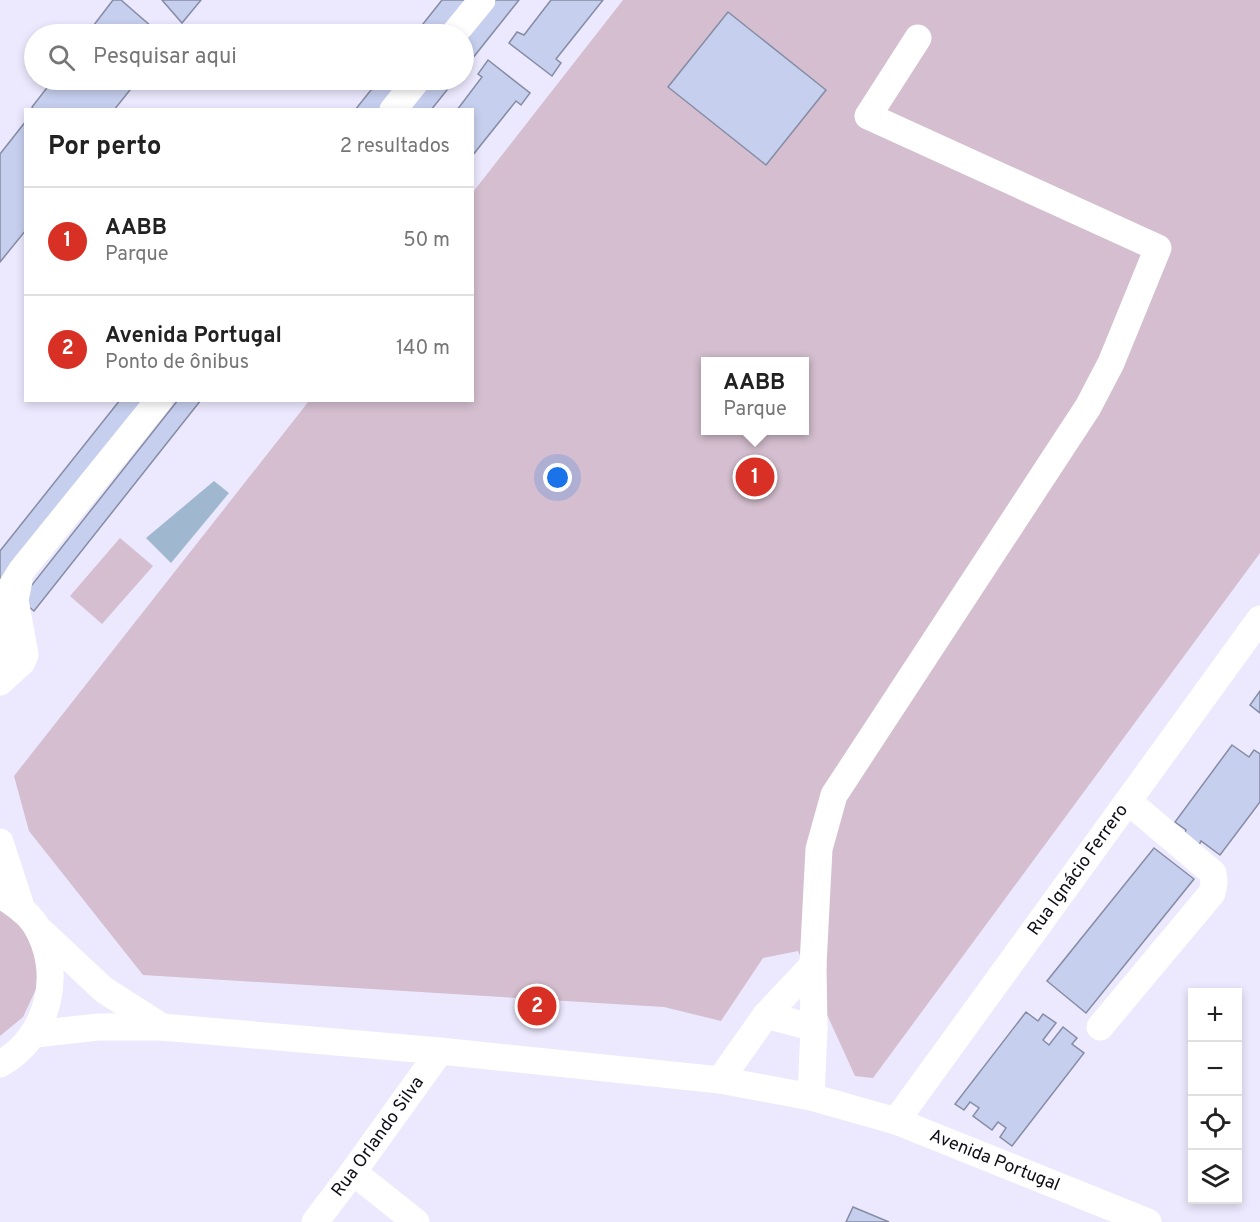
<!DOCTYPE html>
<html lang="pt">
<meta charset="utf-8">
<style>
body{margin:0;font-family:Overpass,sans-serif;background:#f2f2f2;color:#222}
.controls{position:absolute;right:18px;bottom:18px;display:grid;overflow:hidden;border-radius:0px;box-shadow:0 3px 9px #0003}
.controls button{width:54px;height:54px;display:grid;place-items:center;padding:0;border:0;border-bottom:2px solid #e0e0e0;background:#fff;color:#222;font:30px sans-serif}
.you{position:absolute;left:558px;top:478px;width:21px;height:21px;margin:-15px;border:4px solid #fff;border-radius:50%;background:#1a73e8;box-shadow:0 0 0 9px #1a73e833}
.badge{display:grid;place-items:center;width:39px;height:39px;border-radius:50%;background:#d93025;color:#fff;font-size:20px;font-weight:700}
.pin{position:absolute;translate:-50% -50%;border:3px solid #fff;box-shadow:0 2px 6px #0006}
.popup{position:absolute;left:701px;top:357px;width:108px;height:78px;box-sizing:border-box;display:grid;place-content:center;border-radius:0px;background:#fff;filter:drop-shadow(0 2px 4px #0005);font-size:20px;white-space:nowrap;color:#767676}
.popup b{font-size:22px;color:#222}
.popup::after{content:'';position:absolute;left:50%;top:100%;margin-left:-12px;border:12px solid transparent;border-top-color:#fff}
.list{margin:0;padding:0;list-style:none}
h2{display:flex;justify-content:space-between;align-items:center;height:78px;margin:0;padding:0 24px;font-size:26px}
h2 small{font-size:20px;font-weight:400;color:#767676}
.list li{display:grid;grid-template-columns:39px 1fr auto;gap:18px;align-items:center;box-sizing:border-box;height:108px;padding:0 24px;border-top:2px solid #e0e0e0}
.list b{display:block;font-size:22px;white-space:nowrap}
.list p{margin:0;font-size:20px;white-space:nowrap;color:#767676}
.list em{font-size:20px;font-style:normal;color:#767676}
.icon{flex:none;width:33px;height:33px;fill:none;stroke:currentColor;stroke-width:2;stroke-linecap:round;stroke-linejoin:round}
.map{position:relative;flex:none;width:1260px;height:1222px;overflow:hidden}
.search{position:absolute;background:#fff;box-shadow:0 3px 9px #0003;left:24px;top:24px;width:450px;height:66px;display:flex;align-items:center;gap:15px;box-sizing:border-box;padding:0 21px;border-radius:33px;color:#767676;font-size:22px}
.panel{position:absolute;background:#fff;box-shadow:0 3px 9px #0003;left:24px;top:108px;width:450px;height:294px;border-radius:0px}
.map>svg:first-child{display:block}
</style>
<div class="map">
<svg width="1260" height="1222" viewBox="0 0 1260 1222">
<rect width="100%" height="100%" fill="#ece9fe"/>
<!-- green -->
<g fill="#d4becf" fill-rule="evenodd">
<path d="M623,0h637v553l-387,525 -18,-2 -57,-125 -35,7 -42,63 -57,-14 -521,-32 -114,-144 -15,-55 295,-375 163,-1 1,-208zM706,362h98v68h-98z"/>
<polygon points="120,538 153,566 102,624 70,596"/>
<polygon points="0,895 39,954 37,987 23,1017 0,1036"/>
</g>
<!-- water -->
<polygon fill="#a0b7d0" points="214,481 229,493 171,563 146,538"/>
<!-- building -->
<g fill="#c6cfee" stroke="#858ca4" stroke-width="1.5">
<polygon points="113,0 121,0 160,34 87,34"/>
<polygon points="162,0 201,0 182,23"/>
<polygon points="442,0 467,0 440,34 415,34"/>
<polygon points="496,0 519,0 464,69 464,41"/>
<polygon points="551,0 603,0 556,59 561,63 552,76 509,43 517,32 524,35"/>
<polygon points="728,12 826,90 766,165 668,87"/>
<polygon points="488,60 530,93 521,105 516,101 472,156 472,110 457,110 482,77 478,74"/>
<polygon points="53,80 138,80 114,110 34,110 32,107"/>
<polygon points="379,80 404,80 380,110 355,110"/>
<polygon points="432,80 455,80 431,110 408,110"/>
<polygon points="26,121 26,230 0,262 0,154"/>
<polygon points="120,400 146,400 0,583 0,551"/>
<polygon points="178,400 201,400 34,611 20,600"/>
<polygon points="1260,691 1260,713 1250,705"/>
<polygon points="1232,745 1249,757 1254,750 1260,754 1260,802 1220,855 1201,841 1199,845 1184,834 1186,830 1175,822"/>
<polygon points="1154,848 1194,879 1086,1013 1047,981"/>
<polygon points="1026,1012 1038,1021 1043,1014 1056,1023 1043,1040 1049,1045 1063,1027 1077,1038 1072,1044 1084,1053 1012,1146 1000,1137 1006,1128 998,1122 992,1130 973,1116 979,1108 970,1102 964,1110 955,1104"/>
<polygon points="853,1207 889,1222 846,1222"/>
</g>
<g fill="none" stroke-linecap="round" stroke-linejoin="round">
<!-- minor -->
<g stroke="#fff" stroke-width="27">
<polyline points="454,34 482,0"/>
<polyline points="393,110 417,80"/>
<polyline points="0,610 1,604 21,571 159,400"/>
<polyline points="0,619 4,650 0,654"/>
<polyline points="0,682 22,662 25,655 15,600 19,581"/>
<polyline points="0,842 22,910"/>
<path d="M0,894c13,9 26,17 35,30 30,48 14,113 -35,140"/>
<polyline points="41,931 104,990 162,1027"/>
<polyline points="766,1015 813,965"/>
<polyline points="1100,1027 1212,893 1214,883 1213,873 1128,801"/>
<path id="s1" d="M35,1034l63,-7h64l278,24 280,29 91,17 85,24 252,101"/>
<polyline points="720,1080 766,1015 814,1028"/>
<polyline points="811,1097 814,1028 813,965 819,849 834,795 1088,407 1111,363 1158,248 868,116 918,38"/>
<path id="s2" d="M896,1121l364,-502"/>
<polyline points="353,1172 416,1222"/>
<path id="s3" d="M315,1222l38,-50 87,-121"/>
</g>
</g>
<g text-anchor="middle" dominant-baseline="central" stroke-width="5" stroke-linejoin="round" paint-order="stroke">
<!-- street labels -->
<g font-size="18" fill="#100f18" stroke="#ece9fe">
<text stroke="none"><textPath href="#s2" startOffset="310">Rua Ignácio Ferrero</textPath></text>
<text stroke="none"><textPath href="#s3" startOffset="106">Rua Orlando Silva</textPath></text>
<text stroke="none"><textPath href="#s1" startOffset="975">Avenida Portugal</textPath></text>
</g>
</g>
</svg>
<div class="controls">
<button>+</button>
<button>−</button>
<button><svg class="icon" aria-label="locate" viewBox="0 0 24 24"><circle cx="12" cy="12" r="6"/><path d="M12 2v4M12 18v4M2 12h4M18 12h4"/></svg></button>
<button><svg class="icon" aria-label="layers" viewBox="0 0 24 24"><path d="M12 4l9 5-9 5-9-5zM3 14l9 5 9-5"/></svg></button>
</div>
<div class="you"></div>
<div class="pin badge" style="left:755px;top:477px">1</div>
<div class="popup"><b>AABB</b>Parque</div>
<div class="pin badge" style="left:537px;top:1006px">2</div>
<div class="search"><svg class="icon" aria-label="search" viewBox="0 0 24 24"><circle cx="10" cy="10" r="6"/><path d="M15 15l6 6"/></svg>Pesquisar aqui</div>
<section class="panel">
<h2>Por perto<small>2 resultados</small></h2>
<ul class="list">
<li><span class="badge">1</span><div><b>AABB</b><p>Parque</p></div><em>50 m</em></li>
<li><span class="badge">2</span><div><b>Avenida Portugal</b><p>Ponto de ônibus</p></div><em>140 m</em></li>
</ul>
</section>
</div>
